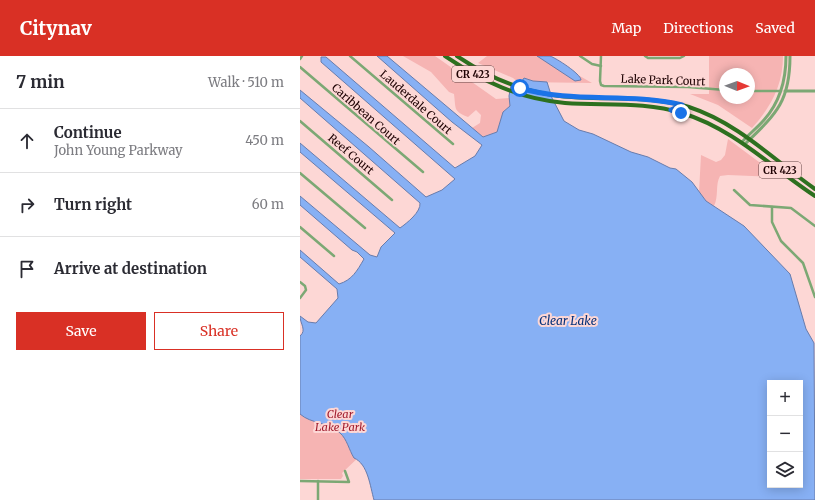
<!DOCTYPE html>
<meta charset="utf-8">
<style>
body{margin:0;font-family:Merriweather,serif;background:#f7f7f7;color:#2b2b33}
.controls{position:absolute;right:12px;bottom:12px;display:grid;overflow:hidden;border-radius:0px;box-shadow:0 2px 10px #0003}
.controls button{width:36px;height:36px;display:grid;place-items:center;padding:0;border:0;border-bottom:1px solid #e1e1e2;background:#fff;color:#2b2b33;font:20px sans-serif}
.compass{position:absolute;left:419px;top:12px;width:36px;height:36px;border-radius:50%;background:#fff;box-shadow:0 2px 10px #0003;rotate:91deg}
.stop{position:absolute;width:12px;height:12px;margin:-9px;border:3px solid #1a73e8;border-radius:50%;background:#fff}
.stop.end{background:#1a73e8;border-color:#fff;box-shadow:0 1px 4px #0008}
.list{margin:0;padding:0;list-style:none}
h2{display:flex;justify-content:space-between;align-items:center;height:52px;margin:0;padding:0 16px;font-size:17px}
h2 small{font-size:13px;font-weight:400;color:#7c7c81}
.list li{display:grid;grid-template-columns:26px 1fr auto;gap:12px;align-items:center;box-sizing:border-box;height:64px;padding:0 16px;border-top:1px solid #e1e1e2}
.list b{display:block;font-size:15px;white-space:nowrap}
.list p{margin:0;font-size:13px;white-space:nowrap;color:#7c7c81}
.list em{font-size:13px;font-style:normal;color:#7c7c81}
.actions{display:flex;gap:8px;padding:12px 16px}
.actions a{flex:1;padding:9px 0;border:1px solid #d93025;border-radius:0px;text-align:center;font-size:14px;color:#d93025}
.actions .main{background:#d93025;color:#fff}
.icon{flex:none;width:22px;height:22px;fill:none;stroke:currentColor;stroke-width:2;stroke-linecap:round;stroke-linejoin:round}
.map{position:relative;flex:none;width:515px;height:444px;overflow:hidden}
header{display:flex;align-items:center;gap:24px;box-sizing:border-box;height:56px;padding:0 20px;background:#d93025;color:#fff}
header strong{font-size:19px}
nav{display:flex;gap:22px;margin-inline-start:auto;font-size:14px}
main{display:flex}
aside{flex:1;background:#fff}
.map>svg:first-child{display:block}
</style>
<header>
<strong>Citynav</strong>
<nav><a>Map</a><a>Directions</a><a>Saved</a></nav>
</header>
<main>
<aside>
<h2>7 min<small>Walk · 510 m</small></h2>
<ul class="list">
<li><svg class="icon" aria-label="ahead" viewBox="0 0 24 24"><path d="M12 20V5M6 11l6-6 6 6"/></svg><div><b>Continue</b><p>John Young Parkway</p></div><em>450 m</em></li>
<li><svg class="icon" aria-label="right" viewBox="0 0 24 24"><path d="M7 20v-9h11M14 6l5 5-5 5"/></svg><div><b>Turn right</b></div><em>60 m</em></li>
<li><svg class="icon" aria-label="arrive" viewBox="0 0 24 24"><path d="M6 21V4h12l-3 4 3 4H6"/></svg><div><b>Arrive at destination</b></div></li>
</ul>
<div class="actions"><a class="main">Save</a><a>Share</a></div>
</aside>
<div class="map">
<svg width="515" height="444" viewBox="0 0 515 444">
<rect width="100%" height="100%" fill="#fdd7d5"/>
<!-- green -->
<g fill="#f6b4b3" fill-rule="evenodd">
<path d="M103,0h32l61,43 13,-1 1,8 -7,6 -6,20 -14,5 -11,-9 8,-5 1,-8 -5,-5 -8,7c-15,-6 -12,-8 -14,-23l-5,-2 -18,-20z"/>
<polygon points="187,0 245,0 292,27 223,26 219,24 220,28 213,22 178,7"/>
<path d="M409,0h74c0,29 -12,51 -31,72l-34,-23 -28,-11h19zM425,18h24v24h-24z"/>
<path d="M428,83l51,38 -51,-2 -8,1c-5,9 -1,20 -6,30l-8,-5 -7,-9 2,-37 15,7 5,-2 4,-5z"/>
<polygon points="0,325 63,397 42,417 43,420 41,423 0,423"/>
</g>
<!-- water -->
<g fill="#87b0f4" stroke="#687cac" fill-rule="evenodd">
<path d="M77,0h10l96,81 14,-5 6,-20 7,-6 -1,-10 2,-11 9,-1 4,-6 9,3 14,1 5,16 12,23 15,9 14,4 38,18 17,5 22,11 6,1 16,13 14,19 38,25 46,48 16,55 8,14 1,157h-441c-4,-14 -6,-36 -20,-42 -5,-8 -7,-19 -14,-25 -11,-11 -29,-9 -40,-19v-78c7,-6 0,-12 0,-20l8,6 8,1 22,-25 -1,-9 -37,-32v-7l39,34c13,-4 18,-13 25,-25l-7,-7 -5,-2 -52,-45v-9l70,59 7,2 4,-10 14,-14 -95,-81v-9l100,85c7,-5 21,-16 20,-25l-120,-105v-8l69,57 57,50 16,-7 13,-11 -134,-117v-5h5l129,111 20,-12 7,-11 -30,-23zM470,327h30v102h-30z"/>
<path d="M237,0c4,0 9,0 13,0 6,2 31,18 31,24l-6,1z"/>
</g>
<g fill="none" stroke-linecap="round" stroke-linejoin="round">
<!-- minor -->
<g stroke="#7ca874" stroke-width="2.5">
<polyline points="50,0 153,88"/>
<polyline points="280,0 292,8 301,10"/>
<polyline points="301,0 300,25 301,29 304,30 388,31 425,34"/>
<polyline points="345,0 348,2 380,2 384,0"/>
<polyline points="0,3 2,0"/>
<polyline points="0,11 123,116"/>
<polyline points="449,35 481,35"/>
<polyline points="0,65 92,144"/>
<polyline points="0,117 65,172"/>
<polyline points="434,134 450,149 491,152 515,170"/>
<polyline points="472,151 472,166 481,185 503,207 515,241"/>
<polyline points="0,171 34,200"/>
<polyline points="0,226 5,230 6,234 0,242"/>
<polyline points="0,425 49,426 45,415"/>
<polyline points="18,444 18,425"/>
</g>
<!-- tertiary -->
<g stroke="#7ca874" stroke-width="3">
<polyline points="485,35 515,35"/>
<path d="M442,86c7,-8 15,-14 22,-22 16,-18 22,-41 22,-64"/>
<path d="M445,88c31,-30 45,-42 45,-88"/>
</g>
<!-- primary -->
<g stroke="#2d701f" stroke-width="4">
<path d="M145,0c37,25 74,43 120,47 39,3 79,-2 117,10 52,16 89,54 133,83"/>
<path d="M157,0c31,21 64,36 103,40 43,5 86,-2 129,11 49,16 85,53 126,82"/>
</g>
</g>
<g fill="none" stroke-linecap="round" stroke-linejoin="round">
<!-- route -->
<path stroke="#1a73e8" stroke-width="5" d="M220,32c53,16 108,4 162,17l-11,5 10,3"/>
</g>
<g text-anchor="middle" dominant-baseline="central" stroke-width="4" stroke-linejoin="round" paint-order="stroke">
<!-- shield labels -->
<g fill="#fdd7d5" stroke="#614242" stroke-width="1">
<rect x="152" y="10" width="42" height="16" rx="3"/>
<rect x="459" y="106" width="42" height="16" rx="3"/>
</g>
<g font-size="10" font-weight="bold" fill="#1e0203">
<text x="173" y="18">CR 423</text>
<text x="480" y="114">CR 423</text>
</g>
<!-- street labels -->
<g font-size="11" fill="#1e0203" stroke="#fdd7d5">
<text transform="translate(363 24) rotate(2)">Lake Park Court</text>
<text transform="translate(116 46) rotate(41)">Lauderdale Court</text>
<text transform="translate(66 58) rotate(41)">Caribbean Court</text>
<text transform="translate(51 98) rotate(40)">Reef Court</text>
</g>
<!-- park labels -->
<g font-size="11" font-style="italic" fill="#a01b2d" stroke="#fdd7d5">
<text x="40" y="358">Clear<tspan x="40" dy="13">Lake Park</tspan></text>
</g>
<!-- water labels -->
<g font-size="12" font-style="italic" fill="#043079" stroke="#fdd7d5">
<text x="268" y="264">Clear Lake</text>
</g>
</g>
</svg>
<div class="controls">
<button>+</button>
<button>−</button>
<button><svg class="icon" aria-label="layers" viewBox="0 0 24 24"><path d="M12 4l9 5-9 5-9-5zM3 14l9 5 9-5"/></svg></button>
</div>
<svg class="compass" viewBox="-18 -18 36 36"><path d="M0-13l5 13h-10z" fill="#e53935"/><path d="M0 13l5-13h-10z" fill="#7c7c81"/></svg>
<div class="stop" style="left:220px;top:32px"></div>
<div class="stop end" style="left:381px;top:57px"></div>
</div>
</main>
